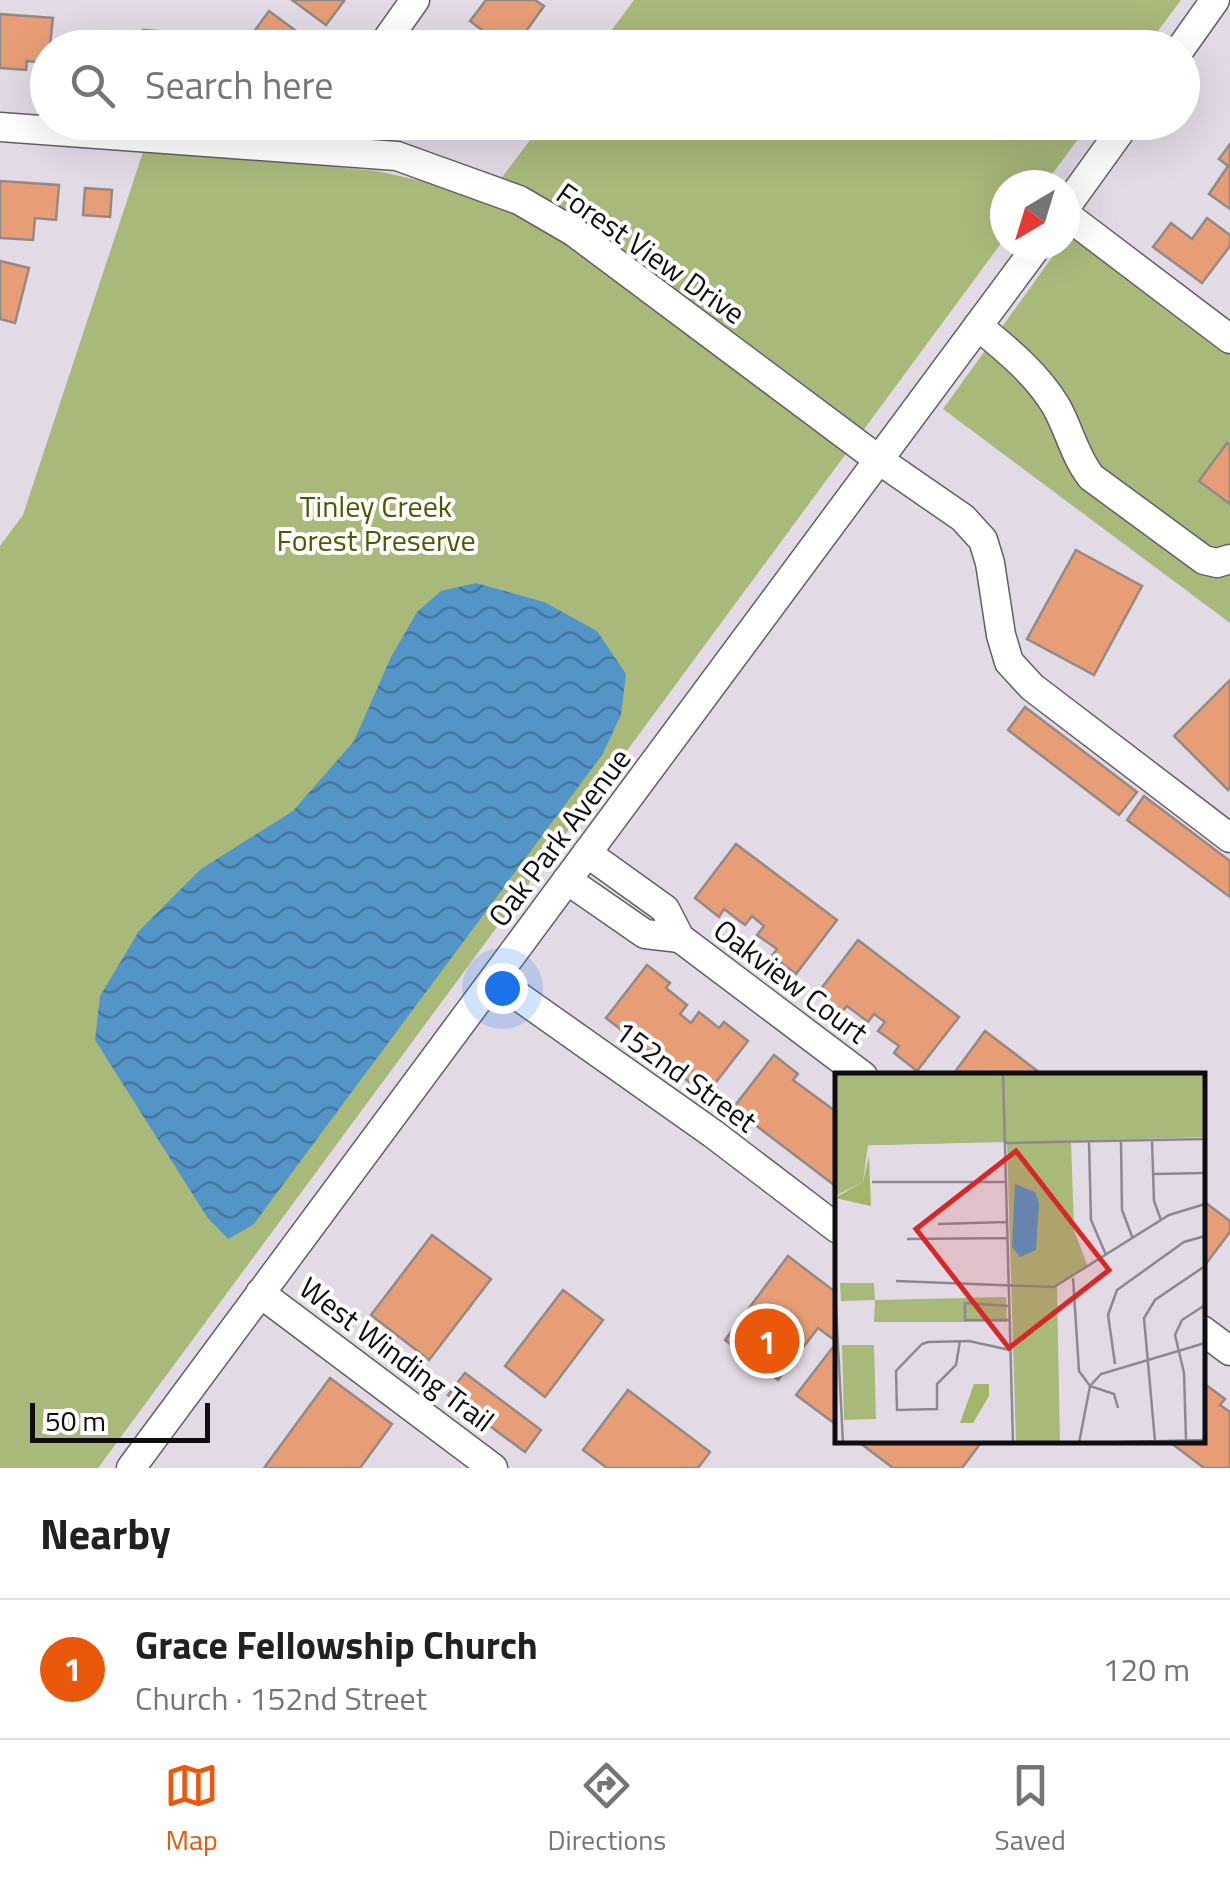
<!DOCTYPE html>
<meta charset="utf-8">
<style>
body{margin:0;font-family:"Titillium Web",sans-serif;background:#f2f2f2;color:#202124}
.compass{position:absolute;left:990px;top:170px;width:90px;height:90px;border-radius:50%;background:#fff;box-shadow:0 10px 40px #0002;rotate:218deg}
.scale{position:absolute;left:30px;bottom:25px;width:180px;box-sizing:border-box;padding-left:10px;border:5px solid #0f0d10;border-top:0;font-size:28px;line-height:35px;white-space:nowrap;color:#0f0d10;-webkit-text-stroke:8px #fff;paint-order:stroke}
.you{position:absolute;left:502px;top:988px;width:35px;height:35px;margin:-25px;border:8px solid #fff;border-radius:50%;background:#1a73e8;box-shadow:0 0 0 15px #1a73e833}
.badge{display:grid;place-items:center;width:65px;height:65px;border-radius:50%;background:#ea580c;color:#fff;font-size:32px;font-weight:700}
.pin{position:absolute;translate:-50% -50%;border:5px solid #fff;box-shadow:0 2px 10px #0006}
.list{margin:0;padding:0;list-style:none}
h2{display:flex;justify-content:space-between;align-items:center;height:130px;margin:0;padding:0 40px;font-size:42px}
h2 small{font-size:32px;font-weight:400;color:#757577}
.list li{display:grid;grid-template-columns:65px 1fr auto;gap:30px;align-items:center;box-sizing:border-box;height:140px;padding:0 40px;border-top:2px solid #e0e0e0}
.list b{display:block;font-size:38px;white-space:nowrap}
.list p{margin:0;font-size:32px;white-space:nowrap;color:#757577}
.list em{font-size:32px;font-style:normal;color:#757577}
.icon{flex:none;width:55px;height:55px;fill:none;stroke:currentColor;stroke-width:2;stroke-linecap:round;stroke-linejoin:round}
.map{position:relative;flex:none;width:1230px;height:1468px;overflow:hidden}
.search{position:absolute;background:#fff;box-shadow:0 10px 40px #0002;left:30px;right:30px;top:30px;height:110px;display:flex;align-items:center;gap:25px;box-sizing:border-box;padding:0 35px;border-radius:55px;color:#757577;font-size:38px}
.sheet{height:270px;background:#fff}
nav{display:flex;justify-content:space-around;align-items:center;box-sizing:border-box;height:140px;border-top:2px solid #e0e0e0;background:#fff;font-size:28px;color:#757577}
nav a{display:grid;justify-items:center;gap:5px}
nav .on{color:#ea580c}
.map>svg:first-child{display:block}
</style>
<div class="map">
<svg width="1230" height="1468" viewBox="0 0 1230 1468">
<defs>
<pattern id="water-waves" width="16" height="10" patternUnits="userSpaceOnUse" patternTransform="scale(2.5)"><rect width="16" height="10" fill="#5495c8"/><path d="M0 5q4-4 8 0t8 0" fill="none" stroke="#4478a1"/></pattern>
</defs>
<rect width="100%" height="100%" fill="#e2dbe6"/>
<!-- park -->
<g fill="#a8b97a">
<polygon points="634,0 1181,0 1146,47 599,47"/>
<polygon points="543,123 1090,123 1044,185 1005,185 1005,238 98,1468 0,1468 0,546 23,515 144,149 377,171 431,183 484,201"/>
<polygon points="1086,211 1230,323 1230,623 943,409 1061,245 1065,245 1065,240"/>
</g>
<!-- water -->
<polygon fill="url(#water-waves)" points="476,583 544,602 597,631 626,674 621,715 602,755 253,1225 228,1239 207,1217 95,1040 100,996 139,931 201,869 293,811 354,741 391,657 417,612 441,591"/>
<!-- building -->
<g fill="#e79e77" stroke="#948984" stroke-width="2.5">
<polygon points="292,0 342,0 344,1 326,25"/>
<polygon points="486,0 535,0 544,6 514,48 506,48 470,21"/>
<polygon points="269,11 311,42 306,48 242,48"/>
<polygon points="0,14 53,18 48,63 27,61 26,70 0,68"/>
<polygon points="143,30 199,34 198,48 142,48"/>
<polygon points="70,38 128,43 128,48 69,48"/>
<polygon points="1230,144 1230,209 1209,194 1228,166 1219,159"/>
<polygon points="0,181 59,185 56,220 35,218 33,240 0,238"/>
<polygon points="85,188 112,190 110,217 83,215"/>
<polygon points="1207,218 1230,235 1230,246 1202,283 1153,247 1171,223 1192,239"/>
<polygon points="0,261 29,268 15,323 0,319"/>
<polygon points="1227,443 1230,445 1230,504 1199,481"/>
<polygon points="1076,550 1142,586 1094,675 1027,639"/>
<polygon points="1230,680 1230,787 1228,790 1174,736"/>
<polygon points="1025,707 1137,792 1119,815 1008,730"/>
<polygon points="1144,796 1230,861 1230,897 1127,820"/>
<polygon points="736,844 837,920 796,974 772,956 777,949 757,935 764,926 752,916 745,925 724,909 719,917 695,898"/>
<polygon points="858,940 959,1017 917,1071 894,1053 899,1046 878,1031 885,1022 874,1014 868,1022 847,1006 841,1013 817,994"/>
<polygon points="647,965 670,983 666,988 687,1005 680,1014 691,1023 699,1012 719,1028 724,1022 748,1041 706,1095 606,1018"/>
<polygon points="985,1031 1044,1076 952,1076"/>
<polygon points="774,1055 798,1074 793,1080 838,1113 835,1125 838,1127 838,1188 733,1108"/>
<polygon points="1202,1200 1230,1221 1230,1232 1202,1269"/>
<polygon points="432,1235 491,1279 429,1360 371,1315"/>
<polygon points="788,1256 838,1294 838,1426 796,1395 837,1342 818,1328 778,1380 725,1340"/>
<polygon points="563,1290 603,1320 545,1397 505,1366"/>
<polygon points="465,1373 541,1430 525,1452 448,1395"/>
<polygon points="330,1378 392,1424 360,1468 264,1468"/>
<polygon points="1202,1382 1225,1399 1220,1405 1230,1412 1230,1468 1204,1468 1167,1440 1202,1440"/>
<polygon points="628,1390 710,1452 698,1468 607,1468 583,1450"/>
<polygon points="856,1440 983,1440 962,1468 893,1468"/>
</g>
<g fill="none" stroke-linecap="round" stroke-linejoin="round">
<!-- minor casing -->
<g stroke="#635e67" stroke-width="31">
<g id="minor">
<polyline points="381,48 415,0"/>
<polyline points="1181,48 1215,0"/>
<polyline points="0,127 397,156 519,200 574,232 879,460 963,518 983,540 990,563 1001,635 1009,662 1032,687 1230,838"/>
<polyline points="322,150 330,122"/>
<polyline points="1065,208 1127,122"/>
<polyline points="1065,214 1230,339"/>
<path d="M978,326c29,24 58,47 78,80 13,23 18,49 35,71l113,83 13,3 13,-4"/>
<polyline points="587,853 665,909 680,938 863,1076"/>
<polyline points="567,880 645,934 680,938"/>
<polyline points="494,979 712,1133 838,1229"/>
<polyline points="260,1293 493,1468"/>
<polyline points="1202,1330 1230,1351"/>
<polyline points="131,1468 1038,245"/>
</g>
</g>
<!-- minor -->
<use href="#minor" stroke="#fff" stroke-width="28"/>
</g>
<g text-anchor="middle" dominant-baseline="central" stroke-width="8" stroke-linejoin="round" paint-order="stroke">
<!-- street labels -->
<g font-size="30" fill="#0f0d10" stroke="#fff">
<text transform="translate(651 253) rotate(35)">Forest View Drive</text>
<text transform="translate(559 837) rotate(-53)">Oak Park Avenue</text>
<text transform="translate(791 981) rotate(37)">Oakview Court</text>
<text transform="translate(686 1076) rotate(36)">152nd Street</text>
<text transform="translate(397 1354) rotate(37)">West Winding Trail</text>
</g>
<!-- park labels -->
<g font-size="30" fill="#4b5b00" stroke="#fff">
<text x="376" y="506">Tinley Creek<tspan x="376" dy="34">Forest Preserve</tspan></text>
</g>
</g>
<!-- overview -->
<g transform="translate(835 1073)">
<rect width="370" height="370" fill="#e2dbe6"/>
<path d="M5,210h34l1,17 -34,1zM7,272h32l2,74 -32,1z" fill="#a8b97a"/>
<path d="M34,83l2,50 -36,-8 28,-16zM139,311h15v12l-16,27h-13z" fill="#a2b569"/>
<path d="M0,70h115l-82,2 -5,37 -28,14z" fill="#a8b97a"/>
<path d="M0,0h370v64l-134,4 3,89 14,37 -31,18 3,158h-44l-9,-301 -172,4zM171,224l1,25h-133l1,-22z" fill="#a8b97a"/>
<path d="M180,111l20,8 4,11 -3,47 -16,7 -8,-10z" fill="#5495c8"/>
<path fill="none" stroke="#8e8990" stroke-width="2.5" d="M168,0l10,370M317,67l2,61 7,19M254,68l2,79 15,35M286,68l1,69 11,29M170,70l200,-4M318,101l52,-1M37,109h134M103,151l69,-2M72,166l100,-1M238,205l6,93 11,15 24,8 4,14M61,208l158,6 115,-72 36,-11M0,214l8,156M173,233l-43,-3v17h44M125,268l-4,24 -19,19v25l-40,1 -1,-39 26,-27 6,-2 41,-1 41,9M280,291l-7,-49 9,-25 67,-48 21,-6M351,367l-2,-67 -9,-38 7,-15 23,-15M320,368l-11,-123 11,-18 50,-34M244,370l11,-57 11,-12 104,-31M246,370l124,-3"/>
<path fill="#d62828" fill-opacity="0.15" stroke="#d62828" stroke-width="5" d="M181,78l93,119 -100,78 -93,-119z"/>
<rect width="370" height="370" fill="none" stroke="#0f0d10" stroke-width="5"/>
</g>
</svg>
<svg class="compass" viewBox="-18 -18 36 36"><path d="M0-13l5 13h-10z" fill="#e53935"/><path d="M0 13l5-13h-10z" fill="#757577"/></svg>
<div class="scale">50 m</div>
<div class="you"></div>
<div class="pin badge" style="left:767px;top:1341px">1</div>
<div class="search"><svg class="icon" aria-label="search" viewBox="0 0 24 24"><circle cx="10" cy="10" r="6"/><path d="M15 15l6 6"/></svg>Search here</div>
</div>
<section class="sheet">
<h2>Nearby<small></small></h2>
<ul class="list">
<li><span class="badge">1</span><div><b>Grace Fellowship Church</b><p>Church · 152nd Street</p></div><em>120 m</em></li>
</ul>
</section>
<nav>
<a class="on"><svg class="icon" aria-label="map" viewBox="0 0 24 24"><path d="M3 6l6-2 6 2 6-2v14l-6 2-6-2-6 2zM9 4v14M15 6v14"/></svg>Map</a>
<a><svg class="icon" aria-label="directions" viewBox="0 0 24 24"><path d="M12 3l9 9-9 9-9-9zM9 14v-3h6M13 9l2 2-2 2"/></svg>Directions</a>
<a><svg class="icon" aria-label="saved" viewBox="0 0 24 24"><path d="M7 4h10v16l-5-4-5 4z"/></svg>Saved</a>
</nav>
